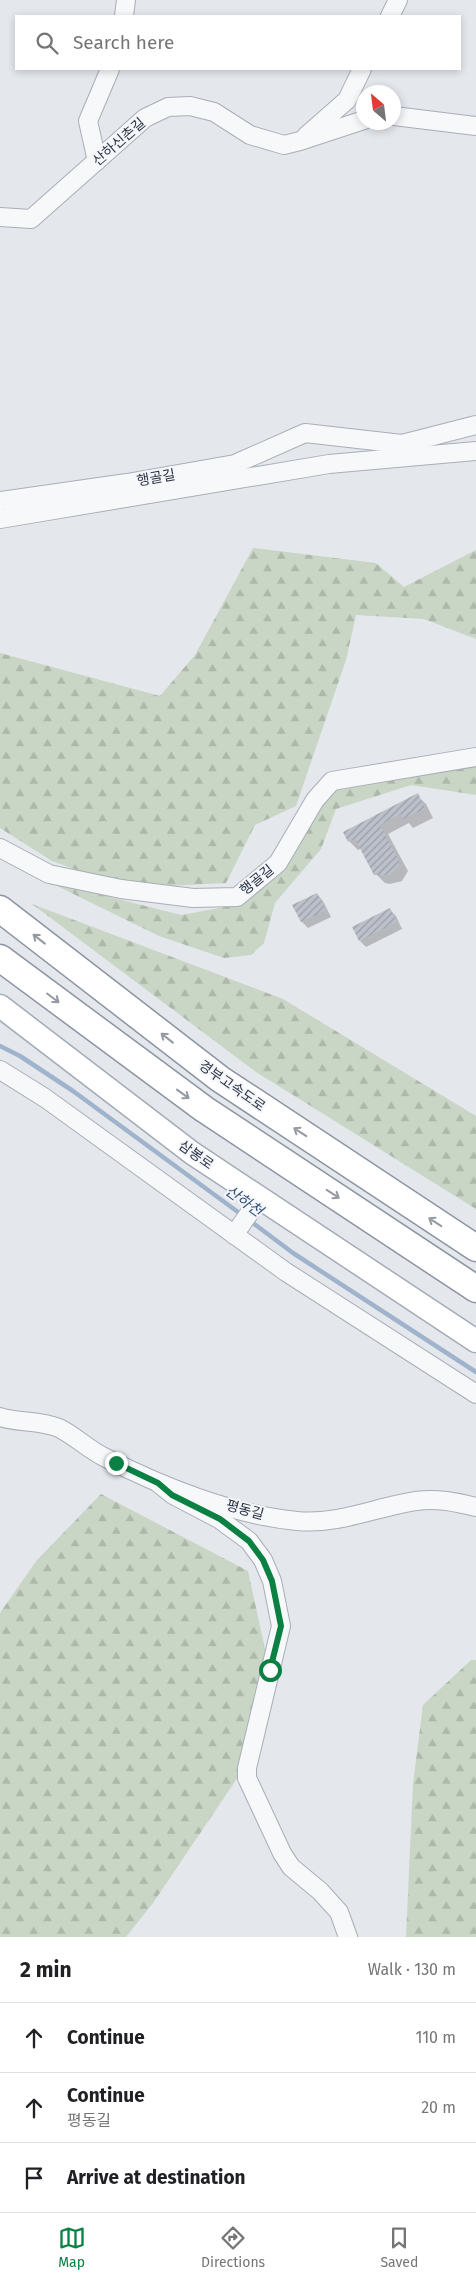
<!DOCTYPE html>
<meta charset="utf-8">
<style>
body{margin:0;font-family:"Fira Sans","Noto Sans KR",sans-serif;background:#f2f2f2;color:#202124}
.compass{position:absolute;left:356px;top:85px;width:45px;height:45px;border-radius:50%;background:#fff;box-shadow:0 2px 8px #0003;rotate:332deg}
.stop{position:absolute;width:15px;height:15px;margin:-11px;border:4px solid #0b8043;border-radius:50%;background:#fff}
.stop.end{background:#0b8043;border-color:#fff;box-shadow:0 1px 5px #0008}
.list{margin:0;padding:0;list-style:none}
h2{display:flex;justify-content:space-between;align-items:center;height:65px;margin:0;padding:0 20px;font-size:21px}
h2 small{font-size:16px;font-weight:400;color:#757577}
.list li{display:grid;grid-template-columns:32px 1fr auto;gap:15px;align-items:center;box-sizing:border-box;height:70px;padding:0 20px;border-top:1px solid #e0e0e0}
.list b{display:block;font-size:19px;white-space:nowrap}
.list p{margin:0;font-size:16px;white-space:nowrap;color:#757577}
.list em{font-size:16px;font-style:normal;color:#757577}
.icon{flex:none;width:28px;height:28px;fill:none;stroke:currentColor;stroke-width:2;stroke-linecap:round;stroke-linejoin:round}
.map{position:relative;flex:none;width:476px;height:1937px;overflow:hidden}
.search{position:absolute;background:#fff;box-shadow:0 2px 8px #0003;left:15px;right:15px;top:15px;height:55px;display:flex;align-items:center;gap:12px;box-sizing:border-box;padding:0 18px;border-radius:0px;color:#757577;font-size:19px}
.sheet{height:275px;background:#fff}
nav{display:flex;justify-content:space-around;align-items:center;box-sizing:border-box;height:70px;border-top:1px solid #e0e0e0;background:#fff;font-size:14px;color:#757577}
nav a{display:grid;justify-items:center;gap:2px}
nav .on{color:#0b8043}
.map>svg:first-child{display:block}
</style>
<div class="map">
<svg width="476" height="1937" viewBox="0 0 476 1937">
<defs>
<pattern id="forest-firs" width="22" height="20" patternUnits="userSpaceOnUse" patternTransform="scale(1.25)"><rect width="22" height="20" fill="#c9d6c5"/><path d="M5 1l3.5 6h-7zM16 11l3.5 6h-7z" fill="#adb8ab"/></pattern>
<pattern id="building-hatch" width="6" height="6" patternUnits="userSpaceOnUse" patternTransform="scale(1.25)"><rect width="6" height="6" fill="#bbc0ca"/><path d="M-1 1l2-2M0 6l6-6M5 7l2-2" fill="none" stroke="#989da6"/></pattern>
</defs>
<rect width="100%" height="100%" fill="#e4e7ec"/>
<!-- forest -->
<g fill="url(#forest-firs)">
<polygon points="253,548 376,563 404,587 476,550 476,639 424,619 356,615 346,660 296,806 255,825 226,883 127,888 52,861 0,828 0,653 160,696 195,655"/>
<polygon points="476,755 476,795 411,785 336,809 321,849 275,903 264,943 251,955 224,958 159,936 47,881 181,915 242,904 318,805 348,780"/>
<polygon points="32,904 283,999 476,1116 476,1209 256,1072"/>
<polygon points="101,1494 248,1571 265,1649 265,1737 153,1903 126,1937 0,1937 0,1613 37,1560"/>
<polygon points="471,1660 476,1660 476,1937 406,1937 413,1784 423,1705"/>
</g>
<!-- shadow -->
<g fill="#0003">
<polygon points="417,795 426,804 433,818 413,828 409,823 388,834 408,871 402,881 390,884 385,883 376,874 362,848 358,850 349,841"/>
<polygon points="317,894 323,901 331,917 308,928 302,922 294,906"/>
<polygon points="390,910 396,916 402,929 366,947 360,941"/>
</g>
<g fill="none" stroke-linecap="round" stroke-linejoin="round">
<!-- stream -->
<g stroke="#9fb4cc" stroke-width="4.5">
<polyline points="0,1046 20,1056 73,1091 242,1215"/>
<polyline points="249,1220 293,1253 476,1372"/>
</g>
</g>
<!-- building -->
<g fill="url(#building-hatch)">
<polygon points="418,793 425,809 403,819 401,814 380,825 399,861 399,866 389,875 374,875 355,839 348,842 343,832"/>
<polygon points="317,893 326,910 301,922 292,905"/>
<polygon points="390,908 397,922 359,941 352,927"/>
</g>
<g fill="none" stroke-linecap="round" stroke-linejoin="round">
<!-- minor casing -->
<g stroke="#a9aeb7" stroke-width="20">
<g id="minor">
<polyline points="124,16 126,0"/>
<polyline points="390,16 398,0"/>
<polyline points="394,116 476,126"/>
<polyline points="306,136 347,100 362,69"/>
<polyline points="97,161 88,121 110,69"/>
<polyline points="0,217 31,219 145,118 168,107 190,106 214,112 250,135 284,145 300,141 364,120"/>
<polyline points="0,501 127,483 235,464 305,433 402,444 476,425"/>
<polyline points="0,519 329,464 476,451"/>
<polyline points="0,848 49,874 121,889 193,898 237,897 278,863 315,800 332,781 476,757"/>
<polyline points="0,1070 45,1098 286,1272 476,1394"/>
<polyline points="234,1235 260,1198"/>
<path d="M0,1417c19,6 40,3 59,11 16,8 29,21 45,29 56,29 129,58 193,64 41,4 79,-14 119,-20 21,-3 40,1 60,6"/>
<polyline points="158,1483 173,1495 219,1519 249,1541 263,1560 272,1581 281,1626 247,1768 247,1778 282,1853 291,1867 320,1891 339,1912 348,1937"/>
</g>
</g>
<!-- major casing -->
<g stroke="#a3abb8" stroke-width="25">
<polyline id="major" points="0,1006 192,1153 476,1341"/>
</g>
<!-- highway casing -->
<g stroke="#8b94a3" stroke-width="29">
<g id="highway">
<polyline points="0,909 220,1079 476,1248"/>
<polyline points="0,958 204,1109 476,1289"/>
</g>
</g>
<!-- minor -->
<use href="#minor" stroke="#f7f8fa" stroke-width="18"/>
<!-- major -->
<use href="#major" stroke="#fff" stroke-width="22"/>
<!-- highway -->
<use href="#highway" stroke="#fff" stroke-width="26"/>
</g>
<!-- one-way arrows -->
<defs><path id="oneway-shaft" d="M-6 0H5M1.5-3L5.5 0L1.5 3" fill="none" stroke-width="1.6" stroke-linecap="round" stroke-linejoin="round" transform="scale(1.25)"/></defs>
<g stroke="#959aa2">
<use href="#oneway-shaft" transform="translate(39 939) rotate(-142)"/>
<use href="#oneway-shaft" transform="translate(53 998) rotate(37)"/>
<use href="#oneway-shaft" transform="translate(167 1038) rotate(-142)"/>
<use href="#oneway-shaft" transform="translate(183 1094) rotate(36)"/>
<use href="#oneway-shaft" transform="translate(300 1132) rotate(-147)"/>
<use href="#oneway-shaft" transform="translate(333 1194) rotate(33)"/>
<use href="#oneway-shaft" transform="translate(435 1222) rotate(-147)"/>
</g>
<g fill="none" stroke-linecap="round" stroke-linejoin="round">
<!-- route -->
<polyline stroke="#0b8043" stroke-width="6" points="116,1463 158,1483 172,1495 220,1519 249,1541 263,1560 272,1581 281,1626 270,1670"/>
</g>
<g text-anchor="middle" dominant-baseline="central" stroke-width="4" stroke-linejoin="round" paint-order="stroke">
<!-- street labels -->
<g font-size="14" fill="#2b3445" stroke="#f4f6f9">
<text transform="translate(119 142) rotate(-41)">산하신촌길</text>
<text transform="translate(156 478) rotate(-10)">행골길</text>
<text transform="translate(257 880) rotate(-39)">행골길</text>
<text transform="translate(232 1086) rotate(35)">경부고속도로</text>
<text transform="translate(196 1155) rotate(35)">삼봉로</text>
<text transform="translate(245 1510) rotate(15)">평동길</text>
</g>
<!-- water labels -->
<g font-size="15" font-style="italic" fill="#34527a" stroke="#f4f6f9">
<text transform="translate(244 1201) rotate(36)">산하천</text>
</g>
</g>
</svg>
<svg class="compass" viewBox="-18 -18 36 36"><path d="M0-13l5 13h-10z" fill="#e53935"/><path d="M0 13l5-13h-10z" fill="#757577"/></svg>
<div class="stop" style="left:270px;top:1670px"></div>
<div class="stop end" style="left:116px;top:1463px"></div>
<div class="search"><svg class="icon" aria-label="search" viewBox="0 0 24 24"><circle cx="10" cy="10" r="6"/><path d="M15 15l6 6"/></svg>Search here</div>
</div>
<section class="sheet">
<h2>2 min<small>Walk · 130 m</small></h2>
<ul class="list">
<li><svg class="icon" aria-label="ahead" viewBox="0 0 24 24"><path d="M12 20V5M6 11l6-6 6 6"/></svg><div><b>Continue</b></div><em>110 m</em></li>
<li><svg class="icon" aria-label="ahead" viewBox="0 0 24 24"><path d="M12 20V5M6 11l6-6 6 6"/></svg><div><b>Continue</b><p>평동길</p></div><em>20 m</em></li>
<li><svg class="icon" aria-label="arrive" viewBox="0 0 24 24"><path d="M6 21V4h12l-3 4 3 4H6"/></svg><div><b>Arrive at destination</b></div></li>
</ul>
</section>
<nav>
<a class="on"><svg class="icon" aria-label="map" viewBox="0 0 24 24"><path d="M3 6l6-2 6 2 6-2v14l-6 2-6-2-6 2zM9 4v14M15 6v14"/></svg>Map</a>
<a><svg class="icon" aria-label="directions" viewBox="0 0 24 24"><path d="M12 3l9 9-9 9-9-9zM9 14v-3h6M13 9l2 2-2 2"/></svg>Directions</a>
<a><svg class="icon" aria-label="saved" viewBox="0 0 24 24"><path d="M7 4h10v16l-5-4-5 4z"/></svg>Saved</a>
</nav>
